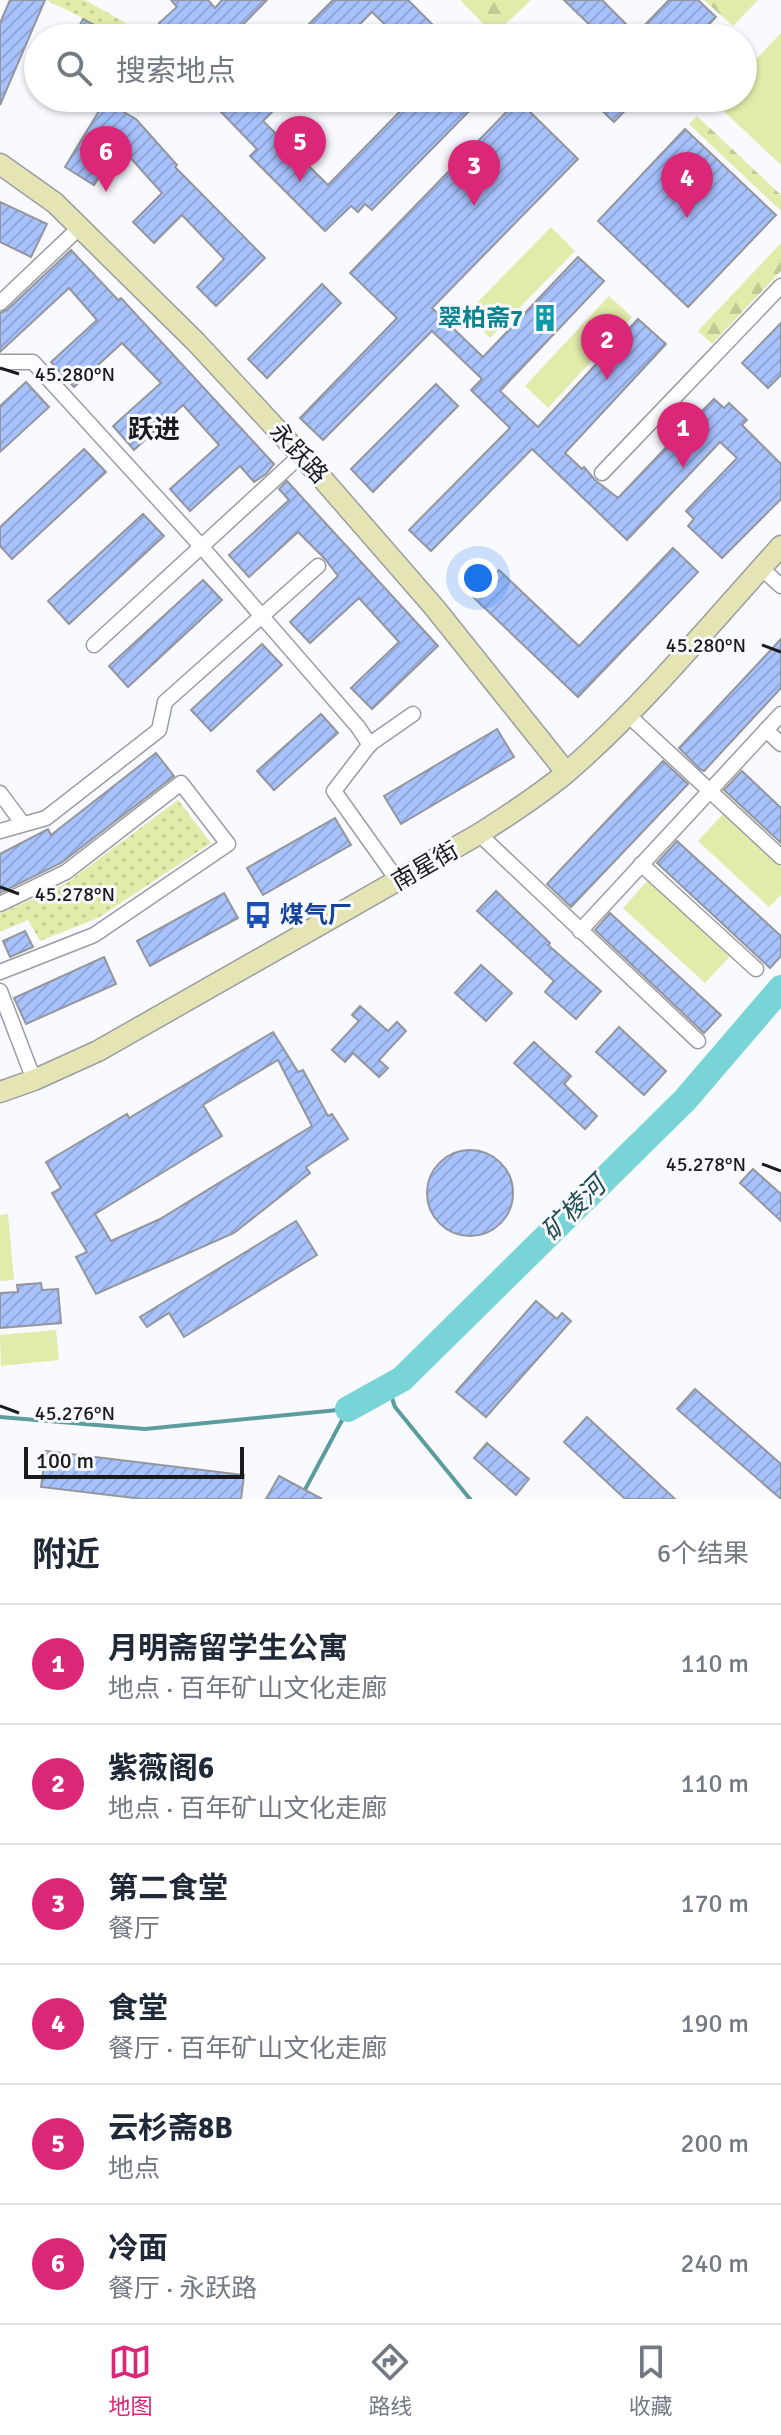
<!DOCTYPE html>
<html lang="zh">
<meta charset="utf-8">
<style>
body{margin:0;font-family:Signika,"Noto Sans SC",sans-serif;background:#f6f6f7;color:#1f2937}
.scale{position:absolute;left:24px;bottom:20px;width:220px;box-sizing:border-box;padding-left:8px;border:4px solid #1a1b1d;border-top:0;font-size:22px;line-height:28px;white-space:nowrap;color:#1a1b1d;-webkit-text-stroke:6px #f8faff;paint-order:stroke}
.you{position:absolute;left:478px;top:578px;width:28px;height:28px;margin:-20px;border:6px solid #fff;border-radius:50%;background:#1a73e8;box-shadow:0 0 0 12px #1a73e833}
.badge{display:grid;place-items:center;width:52px;height:52px;border-radius:50%;background:#db2777;color:#fff;font-size:26px;font-weight:700}
.pin{position:absolute;translate:-50% -66px;filter:drop-shadow(0 2px 4px #0008)}
.pin::after{content:'';position:absolute;top:42px;width:28px;height:24px;background:inherit;clip-path:polygon(0 0,100% 0,50% 100%)}
.list{margin:0;padding:0;list-style:none}
h2{display:flex;justify-content:space-between;align-items:center;height:104px;margin:0;padding:0 32px;font-size:34px}
h2 small{font-size:26px;font-weight:400;color:#747a83}
.list li{display:grid;grid-template-columns:52px 1fr auto;gap:24px;align-items:center;box-sizing:border-box;height:120px;padding:0 32px;border-top:2px solid #e0e1e3}
.list b{display:block;font-size:30px;white-space:nowrap}
.list p{margin:0;font-size:26px;white-space:nowrap;color:#747a83}
.list em{font-size:26px;font-style:normal;color:#747a83}
.icon{flex:none;width:44px;height:44px;fill:none;stroke:currentColor;stroke-width:2;stroke-linecap:round;stroke-linejoin:round}
.map{position:relative;flex:none;width:781px;height:1499px;overflow:hidden}
.search{position:absolute;background:#fff;box-shadow:0 2px 6px #0004;left:24px;right:24px;top:24px;height:88px;display:flex;align-items:center;gap:20px;box-sizing:border-box;padding:0 28px;border-radius:44px;color:#747a83;font-size:30px}
.sheet{height:824px;background:#fff}
nav{display:flex;justify-content:space-around;align-items:center;box-sizing:border-box;height:112px;border-top:2px solid #e0e1e3;background:#fff;font-size:22px;color:#747a83}
nav a{display:grid;justify-items:center;gap:4px}
nav .on{color:#db2777}
.map>svg:first-child{display:block}
</style>
<div class="map">
<svg width="781" height="1499" viewBox="0 0 781 1499">
<defs>
<pattern id="grass-dots" width="8" height="8" patternUnits="userSpaceOnUse" patternTransform="scale(2)"><rect width="8" height="8" fill="#e1ecaa"/><path d="M2 2h.1M6 6h.1" fill="none" stroke="#c0ca92" stroke-width="1.8" stroke-linecap="round"/></pattern>
<pattern id="forest-firs" width="22" height="20" patternUnits="userSpaceOnUse" patternTransform="scale(2)"><rect width="22" height="20" fill="#e1ecaa"/><path d="M5 1l3.5 6h-7zM16 11l3.5 6h-7z" fill="#c0ca92"/></pattern>
<pattern id="building-hatch" width="6" height="6" patternUnits="userSpaceOnUse" patternTransform="scale(2)"><rect width="6" height="6" fill="#a8c2fd"/><path d="M-1 1l2-2M0 6l6-6M5 7l2-2" fill="none" stroke="#90a6d8"/></pattern>
</defs>
<rect width="100%" height="100%" fill="#f8faff"/>
<!-- grass -->
<g fill="url(#grass-dots)">
<polygon points="46,0 85,0 126,23 120,36"/>
<polygon points="178,800 211,843 98,918 40,941 28,920 0,932 0,914 68,882"/>
</g>
<!-- forest -->
<g fill="url(#forest-firs)">
<polygon points="460,0 531,0 494,35"/>
<polygon points="704,0 758,0 733,26"/>
<polygon points="697,116 781,195 781,211 689,124"/>
<polygon points="781,243 781,271 712,344 698,331"/>
</g>
<!-- green -->
<g fill="#e1ecaa">
<polygon points="781,33 781,165 715,103 720,98 743,98 743,73"/>
<polygon points="551,227 575,251 490,338 466,314"/>
<polygon points="609,296 632,317 548,408 525,386"/>
<polygon points="723,814 781,867 781,895 769,907 698,841"/>
<polygon points="649,879 732,954 705,983 623,908"/>
<polygon points="8,1214 14,1280 0,1281 0,1215"/>
<polygon points="56,1330 59,1360 1,1366 0,1335"/>
</g>
<g fill="none" stroke-linecap="round" stroke-linejoin="round">
<!-- stream -->
<g stroke="#5c9c9e" stroke-width="4">
<polyline points="388,1387 395,1407 470,1499"/>
<polyline points="0,1417 145,1429 348,1409"/>
<polyline points="300,1499 348,1409"/>
</g>
<!-- river -->
<polyline stroke="#78d4d6" stroke-width="26" points="348,1409 402,1379 685,1100 781,988"/>
</g>
<!-- building -->
<g fill="url(#building-hatch)" stroke="#94969b" stroke-width="2" fill-rule="evenodd">
<polygon points="10,0 45,0 0,105 0,23"/>
<polygon points="171,0 208,0 215,8 222,0 267,0 230,38 173,38 159,23 177,7"/>
<polygon points="333,0 408,0 446,38 399,38 372,12 346,38 295,38"/>
<polygon points="564,0 602,0 636,34 669,0 698,0 716,17 696,38 603,38"/>
<polygon points="83,19 119,38 73,38"/>
<polygon points="235,98 286,98 263,121 328,185 413,98 482,98 372,210 365,204 358,212 351,206 325,231 250,156 257,149 221,112"/>
<polygon points="589,98 637,98 614,122"/>
<polygon points="518,100 578,159 432,308 483,357 578,257 604,281 500,391 538,427 638,319 666,344 565,453 582,469 584,467 595,480 618,498 675,438 684,447 704,427 695,418 714,399 724,408 729,403 747,420 742,425 781,464 781,499 722,558 688,526 694,519 686,511 737,458 720,442 627,540 532,449 431,551 409,530 510,428 471,390 482,379 432,331 323,440 300,418 397,318 350,273"/>
<polygon points="105,101 136,119 177,165 175,167 265,258 216,306 197,287 224,259 182,215 154,243 133,222 162,193 119,145 94,185 65,167"/>
<polygon points="685,129 776,215 688,307 598,221"/>
<polygon points="0,202 47,224 31,257 0,242"/>
<polygon points="71,250 118,300 121,298 274,464 266,474 254,482 240,466 190,511 170,489 219,445 183,405 134,450 113,426 161,383 122,343 74,387 51,362 97,320 69,288 0,352 0,313 7,310"/>
<polygon points="322,284 341,303 267,378 248,359"/>
<polygon points="781,323 781,375 768,388 742,363"/>
<polygon points="26,382 49,407 0,452 0,406"/>
<polygon points="436,384 458,406 373,492 351,469"/>
<polygon points="84,449 106,472 12,559 0,546 0,527"/>
<polygon points="287,481 438,646 372,709 351,688 399,642 359,598 310,643 290,622 338,576 325,559 298,532 249,577 229,555 289,500 279,489"/>
<polygon points="143,514 164,536 69,624 48,601"/>
<polygon points="673,548 698,572 578,697 473,597 499,570 579,646"/>
<polygon points="203,580 222,600 128,687 109,666"/>
<polygon points="781,639 781,688 704,771 701,770 679,748"/>
<polygon points="262,644 282,665 211,731 191,710"/>
<polygon points="321,714 338,733 274,790 257,771"/>
<polygon points="497,729 514,757 401,824 384,796"/>
<polygon points="156,753 174,776 61,863 0,893 0,854 48,829 51,835"/>
<polygon points="663,761 688,784 571,907 547,884"/>
<polygon points="742,771 781,808 781,843 724,790"/>
<polygon points="335,818 351,845 263,895 247,868"/>
<polygon points="677,841 781,936 781,956 770,968 657,863"/>
<polygon points="496,891 550,943 548,945 601,991 576,1019 545,992 554,981 477,911"/>
<polygon points="224,893 238,918 150,966 137,941"/>
<polygon points="610,913 721,1015 704,1033 595,930"/>
<polygon points="25,931 33,947 10,957 3,941"/>
<polygon points="104,957 116,984 26,1024 14,998"/>
<polygon points="481,965 512,993 486,1021 455,993"/>
<polygon points="360,1006 388,1031 397,1022 406,1031 379,1060 388,1068 379,1077 353,1053 345,1062 332,1050 359,1021 352,1015"/>
<polygon points="619,1027 666,1071 644,1095 596,1052"/>
<path d="M273,1032l25,40 5,-2 25,46 4,-2 16,25 -42,28 4,6 -76,60 -138,61 -20,-37 11,-5 -35,-59 9,-5 -15,-26 81,-48 2,4zM278,1060l34,66 -152,93 -49,22 -16,-27 127,-78 -19,-31z"/>
<polygon points="534,1042 571,1076 564,1084 597,1116 585,1129 514,1063"/>
<circle cx="470" cy="1193" r="43"/>
<polygon points="753,1169 781,1194 781,1221 740,1183"/>
<polygon points="296,1221 317,1255 184,1337 169,1313 147,1327 140,1317"/>
<polygon points="41,1283 42,1290 58,1289 61,1323 0,1328 0,1293 18,1292 17,1285"/>
<polygon points="536,1301 557,1319 562,1313 571,1321 486,1417 456,1392"/>
<polygon points="695,1389 781,1464 781,1499 677,1409"/>
<polygon points="587,1417 675,1499 625,1499 564,1442"/>
<polygon points="487,1443 529,1479 516,1495 474,1458"/>
<polygon points="46,1451 244,1475 241,1499 143,1499 41,1487"/>
<polygon points="279,1476 322,1499 266,1499"/>
</g>
<g fill="none" stroke-linecap="round" stroke-linejoin="round">
<!-- street casing -->
<g stroke="#9b9da2" stroke-width="17">
<g id="street">
<polyline points="0,303 80,227"/>
<polyline points="0,362 33,362 201,546 358,727 370,745"/>
<polyline points="602,473 781,286"/>
<polyline points="761,568 781,586"/>
<polyline points="94,645 301,455"/>
<polyline points="627,714 781,857"/>
<polyline points="766,730 781,744"/>
<polyline points="0,793 23,824"/>
<polyline points="0,831 46,818 159,730 165,702 318,566"/>
<polyline points="479,834 698,1041"/>
<polyline points="641,864 756,969"/>
<polyline points="398,881 334,791 370,744 413,714"/>
<polyline points="0,904 66,872 181,783 228,844 94,935 0,972"/>
<polyline points="580,931 781,714"/>
<polyline points="0,991 34,1080"/>
</g>
</g>
<!-- secondary casing -->
<g stroke="#9b9da2" stroke-width="23">
<g id="secondary">
<polyline points="0,164 55,203 196,342 320,476 434,607 566,772"/>
<path d="M0,1092l34,-12 64,-29 381,-217c30,-19 59,-38 86,-60 79,-68 146,-151 216,-228"/>
</g>
</g>
<!-- street -->
<use href="#street" stroke="#fff" stroke-width="14"/>
<!-- secondary -->
<use href="#secondary" stroke="#e5e4b5" stroke-width="20"/>
</g>
<!-- ticks -->
<path fill="none" stroke="#1a1b1d" stroke-width="3" d="M0,368l19,6M762,645l19,7M0,887l19,7M762,1164l19,7M0,1406l19,7"/>
<!-- icons -->
<defs>
<g id="building-bare" transform="scale(2.16)"><path d="M-4-6H4V6H1V3H-1V6H-4ZM-2.5-4.3h1.7v1.8h-1.7ZM.8-4.3h1.7v1.8H.8ZM-2.5-1h1.7V.8h-1.7ZM.8-1h1.7V.8H.8Z" fill="#0f9aa8" stroke="#f8faff" stroke-width="2.5" paint-order="stroke"/></g>
<g id="bus-bare" transform="scale(2.16)"><path d="M-5-6H5V4H4V6H2V4H-2V6H-4V4H-5ZM-3.5-4V0h7V-4ZM-3.5 1.2v1.5H-2V1.2ZM2 1.2v1.5H3.5V1.2Z" fill="#1a4fb4" stroke="#f8faff" stroke-width="2.5" paint-order="stroke"/></g>
</defs>
<g fill-rule="evenodd">
<use href="#building-bare" x="545" y="318"/>
<use href="#bus-bare" x="258" y="915"/>
</g>
<g text-anchor="middle" dominant-baseline="central" stroke-width="6" stroke-linejoin="round" paint-order="stroke">
<!-- culture labels -->
<g font-size="24" font-weight="bold" fill="#0d838f" stroke="#f8faff" text-anchor="end">
<text x="523" y="318">翠柏斋7</text>
</g>
<!-- street labels -->
<g font-size="24" fill="#1a1b1d" stroke="#f8faff">
<text transform="translate(299 453) rotate(47)">永跃路</text>
<text transform="translate(425 866) rotate(-30)">南星街</text>
</g>
<!-- transit labels -->
<g font-size="24" font-weight="bold" fill="#164399" stroke="#f8faff" text-anchor="start">
<text x="280" y="915">煤气厂</text>
</g>
<!-- neighbourhood labels -->
<g font-size="26" font-weight="bold" fill="#1a1b1d" stroke="#f8faff">
<text x="154" y="430">跃进</text>
</g>
<!-- water labels -->
<g font-size="26" font-style="italic" fill="#224d4e" stroke="#f8faff">
<text transform="translate(574 1209) rotate(-45)">矿棱河</text>
</g>
</g>
<g font-size="20" text-anchor="middle" fill="#1a1b1d" stroke="#f8faff" stroke-width="6" stroke-linejoin="round" paint-order="stroke">
<text x="75" y="381">45.280°N</text>
<text x="706" y="652">45.280°N</text>
<text x="75" y="901">45.278°N</text>
<text x="706" y="1171">45.278°N</text>
<text x="75" y="1420">45.276°N</text>
</g>
</svg>
<div class="scale">100 m</div>
<div class="you"></div>
<div class="pin badge" style="left:683px;top:468px">1</div>
<div class="pin badge" style="left:607px;top:380px">2</div>
<div class="pin badge" style="left:474px;top:206px">3</div>
<div class="pin badge" style="left:687px;top:218px">4</div>
<div class="pin badge" style="left:300px;top:182px">5</div>
<div class="pin badge" style="left:106px;top:192px">6</div>
<div class="search"><svg class="icon" aria-label="search" viewBox="0 0 24 24"><circle cx="10" cy="10" r="6"/><path d="M15 15l6 6"/></svg>搜索地点</div>
</div>
<section class="sheet">
<h2>附近<small>6个结果</small></h2>
<ul class="list">
<li><span class="badge">1</span><div><b>月明斋留学生公寓</b><p>地点 · 百年矿山文化走廊</p></div><em>110 m</em></li>
<li><span class="badge">2</span><div><b>紫薇阁6</b><p>地点 · 百年矿山文化走廊</p></div><em>110 m</em></li>
<li><span class="badge">3</span><div><b>第二食堂</b><p>餐厅</p></div><em>170 m</em></li>
<li><span class="badge">4</span><div><b>食堂</b><p>餐厅 · 百年矿山文化走廊</p></div><em>190 m</em></li>
<li><span class="badge">5</span><div><b>云杉斋8B</b><p>地点</p></div><em>200 m</em></li>
<li><span class="badge">6</span><div><b>冷面</b><p>餐厅 · 永跃路</p></div><em>240 m</em></li>
</ul>
</section>
<nav>
<a class="on"><svg class="icon" aria-label="map" viewBox="0 0 24 24"><path d="M3 6l6-2 6 2 6-2v14l-6 2-6-2-6 2zM9 4v14M15 6v14"/></svg>地图</a>
<a><svg class="icon" aria-label="directions" viewBox="0 0 24 24"><path d="M12 3l9 9-9 9-9-9zM9 14v-3h6M13 9l2 2-2 2"/></svg>路线</a>
<a><svg class="icon" aria-label="saved" viewBox="0 0 24 24"><path d="M7 4h10v16l-5-4-5 4z"/></svg>收藏</a>
</nav>
